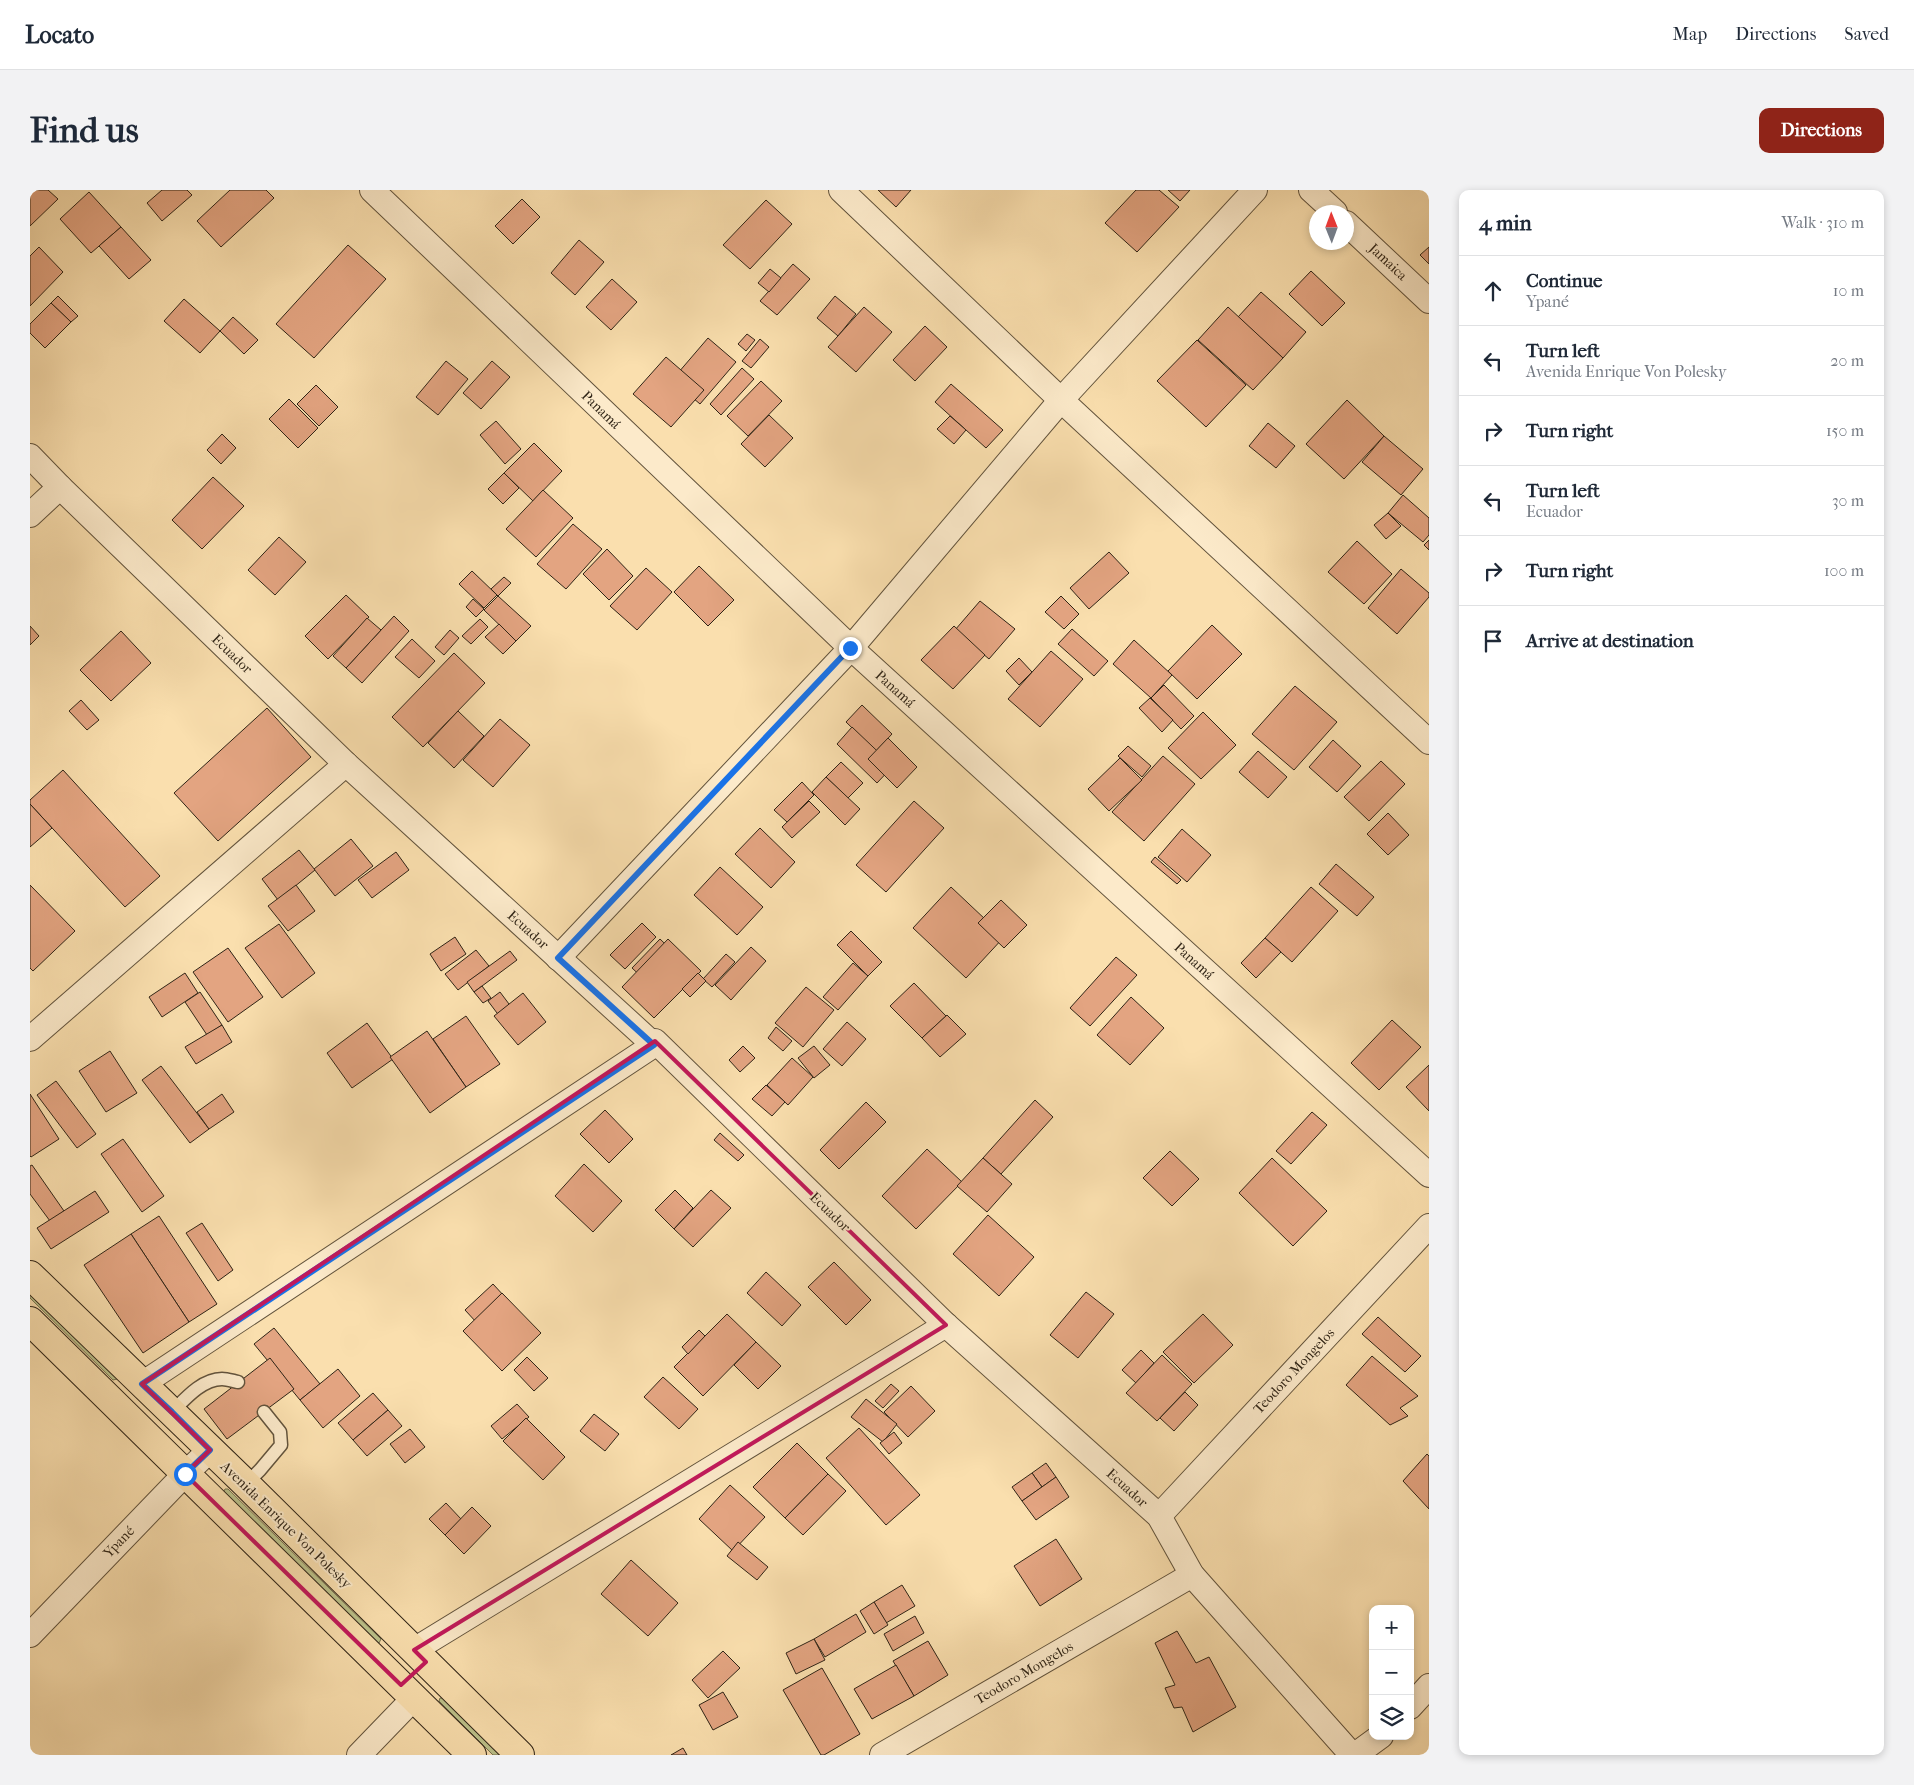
<!DOCTYPE html>
<meta charset="utf-8">
<style>
body{margin:0;font-family:"IM FELL French Canon",serif;background:#f2f2f3;color:#1f2937}
.controls{position:absolute;right:15px;bottom:15px;display:grid;overflow:hidden;border-radius:10px;box-shadow:0 2px 8px #0003}
.controls button{width:45px;height:45px;display:grid;place-items:center;padding:0;border:0;border-bottom:1px solid #e0e1e3;background:#fff;color:#1f2937;font:25px sans-serif}
.compass{position:absolute;left:1279px;top:15px;width:45px;height:45px;border-radius:50%;background:#fff;box-shadow:0 2px 8px #0003;rotate:359deg}
.stop{position:absolute;width:15px;height:15px;margin:-11px;border:4px solid #1a73e8;border-radius:50%;background:#fff}
.stop.end{background:#1a73e8;border-color:#fff;box-shadow:0 1px 5px #0008}
.list{margin:0;padding:0;list-style:none}
h2{display:flex;justify-content:space-between;align-items:center;height:65px;margin:0;padding:0 20px;font-size:21px}
h2 small{font-size:16px;font-weight:400;color:#747a83}
.list li{display:grid;grid-template-columns:32px 1fr auto;gap:15px;align-items:center;box-sizing:border-box;height:70px;padding:0 20px;border-top:1px solid #e0e1e3}
.list b{display:block;font-size:19px;white-space:nowrap}
.list p{margin:0;font-size:16px;white-space:nowrap;color:#747a83}
.list em{font-size:16px;font-style:normal;color:#747a83}
.icon{flex:none;width:28px;height:28px;fill:none;stroke:currentColor;stroke-width:2;stroke-linecap:round;stroke-linejoin:round}
.map{position:relative;flex:none;width:1399px;height:1565px;overflow:hidden;border-radius:10px}
header{display:flex;align-items:center;gap:30px;box-sizing:border-box;height:70px;padding:0 25px;background:#fff;border-bottom:1px solid #e0e1e3}
header strong{font-size:24px}
nav{display:flex;gap:28px;margin-inline-start:auto;font-size:18px}
.intro{display:flex;align-items:center;justify-content:space-between;box-sizing:border-box;height:120px;padding:0 30px}
h1{margin:0;font-size:35px}
.button{padding:12px 22px;border-radius:10px;background:#8f2418;color:#fff;font-size:18px;font-weight:700}
main{display:flex;gap:30px;padding:0 30px}
aside{flex:1;background:#fff;border-radius:10px;box-shadow:0 2px 8px #0003}
.map>svg:first-child{display:block}
</style>
<header>
<strong>Locato</strong>
<nav><a>Map</a><a>Directions</a><a>Saved</a></nav>
</header>
<div class="intro"><h1>Find us</h1><a class="button">Directions</a></div>
<main>
<div class="map">
<svg width="1399" height="1565" viewBox="0 0 1399 1565">
<rect width="100%" height="100%" fill="#fadfae"/>
<filter id="stains"><feTurbulence type="fractalNoise" baseFrequency=".004" numOctaves="4"/><feColorMatrix values="0 0 0 0 .2 0 0 0 0 .09 0 0 0 0 .02 0 0 0 .5 -.17"/></filter>
<radialGradient id="worn" r=".72"><stop offset=".6" stop-color="#630" stop-opacity="0"/><stop offset="1" stop-color="#630" stop-opacity=".3"/></radialGradient>
<!-- green -->
<g fill="#bcc28b" stroke="#767350">
<polygon points="0,1100 87,1189 83,1190 0,1108"/>
<polygon points="195,1299 198,1299 351,1449 349,1453 347,1453 193,1303"/>
<polygon points="410,1508 413,1508 471,1565 463,1565 409,1511"/>
</g>
<!-- building -->
<g fill="#e3a481" stroke="#2f2416">
<polygon points="2,0 18,0 28,9 0,36 0,2"/>
<polygon points="132,0 157,0 162,5 132,31 117,13"/>
<polygon points="200,0 236,0 244,8 191,57 167,31"/>
<polygon points="848,0 881,0 866,17"/>
<polygon points="1106,0 1129,0 1149,17 1107,62 1075,33"/>
<polygon points="1138,0 1160,0 1150,11"/>
<polygon points="59,2 91,37 61,63 30,29"/>
<polygon points="492,9 510,27 483,54 465,36"/>
<polygon points="736,10 762,34 720,79 693,55"/>
<polygon points="91,37 121,70 99,89 69,56"/>
<polygon points="549,50 574,72 545,105 521,83"/>
<polygon points="318,55 356,89 284,168 246,134"/>
<polygon points="9,57 33,82 0,116 0,66"/>
<polygon points="1399,57 1399,74 1390,65"/>
<polygon points="763,74 780,89 747,125 730,111"/>
<polygon points="740,79 751,88 739,102 728,93"/>
<polygon points="1281,81 1315,113 1292,136 1259,104"/>
<polygon points="582,89 607,112 581,140 556,117"/>
<polygon points="1231,102 1276,142 1253,168 1208,127"/>
<polygon points="28,106 48,126 41,132 21,113"/>
<polygon points="805,106 826,124 808,146 787,128"/>
<polygon points="154,109 190,141 170,163 134,131"/>
<polygon points="21,113 41,132 15,158 0,143 0,134"/>
<polygon points="834,117 862,142 826,182 798,157"/>
<polygon points="1198,117 1253,168 1223,200 1168,150"/>
<polygon points="203,127 228,150 214,164 190,141"/>
<polygon points="895,136 917,157 885,191 863,170"/>
<polygon points="717,144 725,150 716,161 708,154"/>
<polygon points="678,148 706,172 670,214 642,190"/>
<polygon points="730,149 739,157 721,178 712,171"/>
<polygon points="1167,150 1216,195 1176,237 1127,191"/>
<polygon points="636,167 674,200 641,237 603,204"/>
<polygon points="416,171 438,189 408,225 386,207"/>
<polygon points="462,171 480,187 451,219 433,203"/>
<polygon points="712,178 724,189 691,225 680,214"/>
<polygon points="731,191 752,211 718,246 697,226"/>
<polygon points="921,194 973,240 956,258 905,212"/>
<polygon points="286,195 308,217 289,236 267,214"/>
<polygon points="259,209 288,238 268,258 239,229"/>
<polygon points="1317,210 1354,246 1314,289 1276,254"/>
<polygon points="739,225 763,248 735,277 711,254"/>
<polygon points="920,226 936,240 924,254 907,239"/>
<polygon points="466,231 491,259 475,274 450,245"/>
<polygon points="1238,233 1265,256 1246,278 1219,256"/>
<polygon points="192,244 206,258 191,274 177,260"/>
<polygon points="1354,246 1393,279 1371,305 1332,272"/>
<polygon points="504,253 532,281 503,311 474,283"/>
<polygon points="474,283 489,298 473,314 458,299"/>
<polygon points="183,287 214,316 172,359 142,330"/>
<polygon points="513,300 543,328 506,367 476,339"/>
<polygon points="1373,305 1399,328 1399,345 1393,352 1358,323"/>
<polygon points="1358,323 1371,336 1356,349 1344,335"/>
<polygon points="543,334 572,359 536,399 507,374"/>
<polygon points="249,347 276,372 245,405 218,380"/>
<polygon points="1399,350 1399,360 1394,355"/>
<polygon points="1327,351 1362,384 1334,414 1298,382"/>
<polygon points="577,359 603,386 579,410 553,384"/>
<polygon points="1079,362 1099,383 1059,419 1040,398"/>
<polygon points="669,376 704,410 678,436 644,402"/>
<polygon points="616,378 642,402 607,440 580,416"/>
<polygon points="1371,379 1399,403 1399,407 1367,444 1338,418"/>
<polygon points="442,381 467,405 454,418 429,394"/>
<polygon points="474,387 481,393 468,406 461,399"/>
<polygon points="316,405 339,427 298,469 275,446"/>
<polygon points="468,406 501,436 486,451 454,420"/>
<polygon points="1031,406 1049,424 1034,439 1015,422"/>
<polygon points="443,409 454,419 446,427 436,417"/>
<polygon points="950,411 985,439 959,469 925,440"/>
<polygon points="364,426 379,441 332,493 316,478"/>
<polygon points="337,428 351,440 316,478 303,466"/>
<polygon points="450,429 458,437 441,454 432,446"/>
<polygon points="469,434 486,451 473,464 455,447"/>
<polygon points="1182,435 1212,464 1167,509 1138,481"/>
<polygon points="0,436 9,446 0,455"/>
<polygon points="924,436 955,465 923,499 891,470"/>
<polygon points="1042,439 1078,471 1064,486 1028,454"/>
<polygon points="420,440 429,448 414,465 405,457"/>
<polygon points="91,441 121,473 81,511 50,480"/>
<polygon points="382,449 405,471 389,488 365,467"/>
<polygon points="1104,450 1142,485 1121,508 1083,474"/>
<polygon points="1021,461 1053,489 1010,537 978,509"/>
<polygon points="424,463 455,493 393,557 362,527"/>
<polygon points="989,468 1002,482 989,495 976,481"/>
<polygon points="1134,495 1164,526 1151,539 1121,508"/>
<polygon points="1265,496 1307,532 1264,580 1222,544"/>
<polygon points="1120,508 1143,530 1132,542 1109,518"/>
<polygon points="51,510 69,530 57,540 39,521"/>
<polygon points="832,515 862,544 846,561 816,532"/>
<polygon points="237,518 281,567 188,651 144,603"/>
<polygon points="428,521 454,546 424,578 398,553"/>
<polygon points="1173,522 1206,555 1171,589 1138,558"/>
<polygon points="470,529 500,555 463,597 433,570"/>
<polygon points="822,537 863,576 847,593 807,554"/>
<polygon points="858,548 887,577 867,598 838,569"/>
<polygon points="1303,550 1331,576 1307,602 1279,577"/>
<polygon points="1098,556 1121,576 1112,587 1088,566"/>
<polygon points="1228,561 1257,587 1238,608 1209,582"/>
<polygon points="1133,566 1165,594 1114,651 1082,622"/>
<polygon points="1090,568 1112,590 1079,621 1058,599"/>
<polygon points="1351,571 1375,594 1339,631 1314,607"/>
<polygon points="811,572 833,593 818,608 796,587"/>
<polygon points="33,580 130,686 95,717 0,614 0,610"/>
<polygon points="796,587 830,619 815,635 782,602"/>
<polygon points="772,592 784,605 757,632 744,620"/>
<polygon points="779,611 790,622 762,648 752,637"/>
<polygon points="884,611 914,638 856,702 826,675"/>
<polygon points="0,614 22,638 0,657"/>
<polygon points="1358,623 1379,645 1358,665 1337,644"/>
<polygon points="730,638 765,672 741,698 705,664"/>
<polygon points="1152,639 1181,665 1157,692 1128,667"/>
<polygon points="321,649 343,676 305,706 284,679"/>
<polygon points="269,660 285,680 248,710 232,689"/>
<polygon points="366,662 379,680 342,708 328,690"/>
<polygon points="1125,667 1151,690 1147,694 1121,672"/>
<polygon points="1306,674 1344,707 1327,726 1289,694"/>
<polygon points="690,677 733,717 707,745 664,705"/>
<polygon points="0,695 45,741 3,781 0,778"/>
<polygon points="266,695 285,721 258,741 238,716"/>
<polygon points="921,697 974,747 936,788 883,738"/>
<polygon points="1281,697 1308,721 1262,772 1235,748"/>
<polygon points="971,710 997,735 974,758 948,733"/>
<polygon points="612,733 626,747 595,779 580,765"/>
<polygon points="249,734 285,783 252,808 215,758"/>
<polygon points="821,741 852,772 838,786 807,755"/>
<polygon points="425,747 436,764 411,781 400,764"/>
<polygon points="1235,748 1251,762 1226,788 1211,773"/>
<polygon points="630,749 657,775 629,803 602,778"/>
<polygon points="638,749 671,781 624,828 592,797"/>
<polygon points="721,757 736,771 701,810 685,795"/>
<polygon points="198,758 233,807 198,832 163,782"/>
<polygon points="446,760 459,776 428,800 415,784"/>
<polygon points="480,761 487,770 444,802 437,792"/>
<polygon points="696,764 705,772 682,797 673,789"/>
<polygon points="1086,767 1107,785 1060,836 1040,818"/>
<polygon points="823,773 838,786 808,820 793,807"/>
<polygon points="155,783 168,803 132,827 119,807"/>
<polygon points="668,783 676,791 660,807 652,799"/>
<polygon points="884,793 916,826 892,848 860,816"/>
<polygon points="452,796 461,808 453,813 444,802"/>
<polygon points="776,797 804,820 773,857 745,833"/>
<polygon points="170,802 192,835 177,845 155,812"/>
<polygon points="470,802 482,818 470,827 458,811"/>
<polygon points="493,803 516,832 488,855 464,826"/>
<polygon points="1101,807 1134,838 1100,875 1067,845"/>
<polygon points="917,825 936,844 910,867 892,848"/>
<polygon points="436,826 470,874 436,897 403,849"/>
<polygon points="1362,830 1391,857 1349,900 1321,873"/>
<polygon points="817,832 836,849 812,876 793,859"/>
<polygon points="337,833 363,869 322,898 297,863"/>
<polygon points="192,835 202,852 166,874 155,857"/>
<polygon points="746,837 762,851 753,861 738,848"/>
<polygon points="397,841 436,897 400,923 360,867"/>
<polygon points="713,856 725,868 710,882 699,870"/>
<polygon points="784,856 800,875 784,888 768,868"/>
<polygon points="80,861 107,903 76,922 49,881"/>
<polygon points="762,868 783,887 758,915 737,895"/>
<polygon points="1399,875 1399,921 1376,897"/>
<polygon points="131,876 179,939 160,953 112,890"/>
<polygon points="26,891 66,944 47,958 7,905"/>
<polygon points="736,895 755,912 742,926 722,909"/>
<polygon points="0,904 29,949 1,967 0,966"/>
<polygon points="192,904 204,922 179,939 167,922"/>
<polygon points="1005,910 1023,927 971,984 953,968"/>
<polygon points="836,912 856,932 809,979 790,960"/>
<polygon points="575,920 603,949 579,973 550,944"/>
<polygon points="1282,922 1297,935 1261,974 1246,961"/>
<polygon points="690,943 714,965 708,971 684,950"/>
<polygon points="93,949 134,1006 112,1022 71,964"/>
<polygon points="897,959 932,992 886,1039 852,1006"/>
<polygon points="1140,961 1169,989 1142,1016 1113,988"/>
<polygon points="953,968 982,994 957,1022 927,996"/>
<polygon points="1242,968 1297,1021 1263,1056 1209,1003"/>
<polygon points="554,974 592,1011 563,1042 525,1006"/>
<polygon points="2,975 34,1021 20,1031 0,1004 0,976"/>
<polygon points="645,1000 663,1018 644,1039 625,1020"/>
<polygon points="681,1000 701,1018 663,1057 644,1039"/>
<polygon points="65,1001 79,1022 21,1059 7,1038"/>
<polygon points="958,1025 1004,1067 969,1106 923,1064"/>
<polygon points="129,1026 187,1114 159,1132 101,1044"/>
<polygon points="172,1033 203,1080 188,1091 156,1043"/>
<polygon points="101,1044 159,1132 113,1163 54,1075"/>
<polygon points="804,1072 841,1110 816,1135 778,1097"/>
<polygon points="736,1082 771,1115 752,1136 717,1103"/>
<polygon points="463,1094 475,1107 447,1133 435,1120"/>
<polygon points="1056,1102 1084,1124 1048,1168 1020,1145"/>
<polygon points="472,1103 511,1143 472,1181 433,1141"/>
<polygon points="697,1124 726,1152 673,1206 644,1177"/>
<polygon points="1173,1124 1203,1155 1164,1193 1133,1162"/>
<polygon points="1348,1127 1391,1166 1375,1182 1332,1144"/>
<polygon points="244,1138 290,1194 270,1210 224,1154"/>
<polygon points="669,1140 675,1146 658,1164 652,1157"/>
<polygon points="726,1152 751,1176 728,1199 704,1175"/>
<polygon points="1111,1160 1124,1173 1106,1193 1092,1180"/>
<polygon points="1132,1165 1162,1194 1127,1231 1096,1203"/>
<polygon points="1342,1166 1388,1206 1370,1218 1378,1226 1360,1235 1316,1195"/>
<polygon points="497,1167 518,1188 504,1201 484,1180"/>
<polygon points="240,1168 264,1199 197,1249 174,1219"/>
<polygon points="308,1179 330,1206 293,1238 270,1210"/>
<polygon points="633,1187 668,1219 649,1239 614,1207"/>
<polygon points="861,1194 869,1201 853,1218 845,1211"/>
<polygon points="881,1196 905,1221 878,1247 854,1222"/>
<polygon points="1155,1202 1168,1215 1144,1241 1130,1228"/>
<polygon points="343,1203 358,1220 323,1250 308,1233"/>
<polygon points="836,1209 867,1234 853,1252 821,1227"/>
<polygon points="487,1214 499,1227 472,1249 461,1236"/>
<polygon points="358,1220 372,1236 337,1266 323,1250"/>
<polygon points="564,1224 589,1244 575,1261 550,1241"/>
<polygon points="496,1228 535,1267 513,1290 473,1251"/>
<polygon points="829,1238 890,1305 856,1335 796,1268"/>
<polygon points="380,1239 395,1257 375,1273 360,1254"/>
<polygon points="864,1242 872,1253 859,1264 850,1253"/>
<polygon points="767,1253 798,1284 755,1328 723,1297"/>
<polygon points="1397,1264 1399,1266 1399,1319 1373,1291"/>
<polygon points="1016,1273 1026,1287 1012,1297 1002,1283"/>
<polygon points="1002,1283 1012,1297 992,1311 982,1297"/>
<polygon points="798,1284 816,1301 773,1345 755,1328"/>
<polygon points="1026,1287 1039,1307 1006,1330 992,1311"/>
<polygon points="700,1295 735,1327 703,1361 669,1329"/>
<polygon points="416,1313 431,1329 415,1345 399,1329"/>
<polygon points="442,1317 461,1336 434,1364 415,1345"/>
<polygon points="1026,1349 1052,1389 1010,1416 984,1376"/>
<polygon points="708,1352 738,1377 727,1390 697,1366"/>
<polygon points="601,1370 648,1413 618,1446 571,1404"/>
<polygon points="872,1395 885,1416 856,1433 844,1412"/>
<polygon points="844,1412 858,1435 844,1444 830,1421"/>
<polygon points="826,1424 836,1442 795,1467 784,1449"/>
<polygon points="885,1426 894,1443 863,1461 854,1444"/>
<polygon points="1147,1441 1166,1473 1179,1467 1206,1517 1163,1542 1152,1517 1144,1518 1135,1498 1145,1495 1125,1453"/>
<polygon points="784,1449 795,1470 766,1484 756,1463"/>
<polygon points="898,1451 918,1485 884,1506 863,1471"/>
<polygon points="693,1461 710,1478 678,1508 662,1490"/>
<polygon points="866,1475 884,1506 842,1529 824,1499"/>
<polygon points="792,1478 830,1544 794,1565 791,1565 753,1500"/>
<polygon points="693,1502 708,1527 683,1540 669,1515"/>
<polygon points="653,1558 657,1565 641,1565"/>
</g>
<g fill="none" stroke-linecap="round" stroke-linejoin="round">
<!-- lane casing -->
<g stroke="#62533c" stroke-width="15">
<g id="lane">
<path d="M142,1222c13,-13 30,-33 50,-33 5,0 11,2 16,3"/>
<polyline points="216,1294 230,1280 251,1255 250,1242 234,1222"/>
</g>
</g>
<!-- street casing -->
<g stroke="#62533c" stroke-width="26">
<g id="street">
<polyline points="342,0 821,458 1399,985"/>
<polyline points="811,0 1031,210 1399,552"/>
<polyline points="1281,0 1305,22"/>
<polyline points="1316,33 1399,111"/>
<polyline points="0,266 30,297 316,574 624,855 625,851 916,1135 1129,1326 1162,1385 1322,1565"/>
<polyline points="0,325 30,297"/>
<polyline points="528,768 821,458 1031,210 1225,0"/>
<polyline points="0,849 316,574"/>
<polyline points="112,1194 624,855"/>
<polyline points="1129,1326 1399,1036"/>
<polyline points="0,1445 155,1284 180,1260"/>
<polyline points="384,1460 916,1135"/>
<polyline points="1380,1517 1399,1496"/>
<polyline points="329,1565 384,1508"/>
<polyline points="852,1565 1162,1385"/>
<polyline points="1325,1565 1351,1546"/>
</g>
</g>
<!-- primary casing -->
<g stroke="#2f2416" stroke-width="30">
<g id="primary">
<polyline points="0,1085 216,1294 490,1565"/>
<polyline points="0,1131 442,1565"/>
</g>
</g>
<!-- lane -->
<use href="#lane" stroke="#fceaca" stroke-width="12"/>
<!-- street -->
<use href="#street" stroke="#fceaca" stroke-width="24"/>
<!-- primary -->
<use href="#primary" stroke="#fadfae" stroke-width="28"/>
</g>
<g fill="none" stroke-linecap="round" stroke-linejoin="round">
<!-- route -->
<polyline stroke="#1a73e8" stroke-width="6" points="155,1284 180,1260 142,1222 112,1194 624,855 528,768 820,458"/>
</g>
<!-- marked area -->
<path fill="none" stroke="#c2185b" stroke-width="4" stroke-linejoin="round" d="M625,851l291,284 -532,325 12,12 -25,23 -216,-211 25,-24 -68,-66z"/>
<g text-anchor="middle" dominant-baseline="central" stroke-width="4" stroke-linejoin="round" paint-order="stroke">
<!-- street labels -->
<g font-size="14" fill="#2f2416" stroke="#fceaca">
<text transform="translate(1358 72) rotate(43)">Jamaica</text>
<text transform="translate(571 220) rotate(44)">Panamá</text>
<text transform="translate(202 464) rotate(44)">Ecuador</text>
<text transform="translate(865 499) rotate(42)">Panamá</text>
<text transform="translate(498 740) rotate(42)">Ecuador</text>
<text transform="translate(1164 771) rotate(42)">Panamá</text>
<text transform="translate(800 1022) rotate(44)">Ecuador</text>
<text transform="translate(1264 1181) rotate(-47)">Teodoro Mongelos</text>
<text transform="translate(1097 1298) rotate(42)">Ecuador</text>
<text transform="translate(256 1335) rotate(44)">Avenida Enrique Von Polesky</text>
<text transform="translate(89 1352) rotate(-46)">Ypané</text>
<text transform="translate(994 1483) rotate(-30)">Teodoro Mongelos</text>
</g>
</g>
<rect width="100%" height="100%" filter="url(#stains)"/>
<rect width="100%" height="100%" fill="url(#worn)"/>
</svg>
<div class="controls">
<button>+</button>
<button>−</button>
<button><svg class="icon" aria-label="layers" viewBox="0 0 24 24"><path d="M12 4l9 5-9 5-9-5zM3 14l9 5 9-5"/></svg></button>
</div>
<svg class="compass" viewBox="-18 -18 36 36"><path d="M0-13l5 13h-10z" fill="#e53935"/><path d="M0 13l5-13h-10z" fill="#747a83"/></svg>
<div class="stop" style="left:155px;top:1284px"></div>
<div class="stop end" style="left:820px;top:458px"></div>
</div>
<aside>
<h2>4 min<small>Walk · 310 m</small></h2>
<ul class="list">
<li><svg class="icon" aria-label="ahead" viewBox="0 0 24 24"><path d="M12 20V5M6 11l6-6 6 6"/></svg><div><b>Continue</b><p>Ypané</p></div><em>10 m</em></li>
<li><svg class="icon" aria-label="left" viewBox="0 0 24 24"><path d="M17 20v-9H6M10 6l-5 5 5 5"/></svg><div><b>Turn left</b><p>Avenida Enrique Von Polesky</p></div><em>20 m</em></li>
<li><svg class="icon" aria-label="right" viewBox="0 0 24 24"><path d="M7 20v-9h11M14 6l5 5-5 5"/></svg><div><b>Turn right</b></div><em>150 m</em></li>
<li><svg class="icon" aria-label="left" viewBox="0 0 24 24"><path d="M17 20v-9H6M10 6l-5 5 5 5"/></svg><div><b>Turn left</b><p>Ecuador</p></div><em>30 m</em></li>
<li><svg class="icon" aria-label="right" viewBox="0 0 24 24"><path d="M7 20v-9h11M14 6l5 5-5 5"/></svg><div><b>Turn right</b></div><em>100 m</em></li>
<li><svg class="icon" aria-label="arrive" viewBox="0 0 24 24"><path d="M6 21V4h12l-3 4 3 4H6"/></svg><div><b>Arrive at destination</b></div></li>
</ul>
</aside>
</main>
